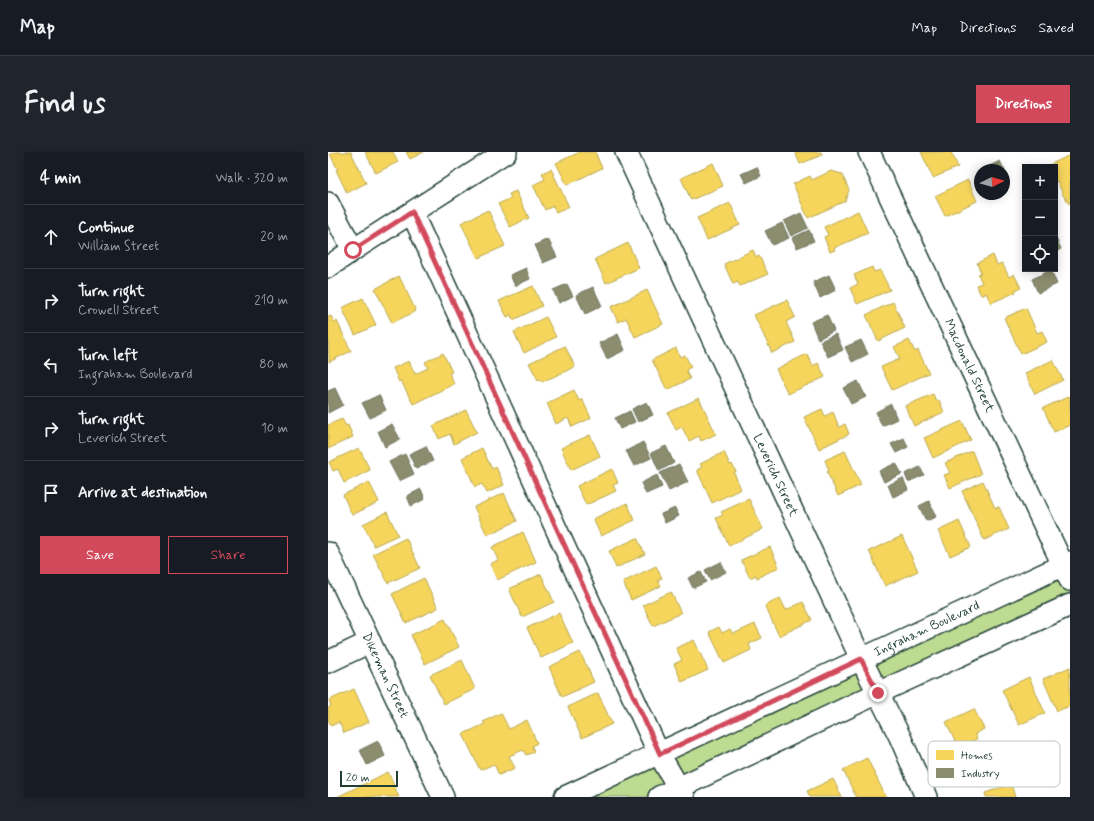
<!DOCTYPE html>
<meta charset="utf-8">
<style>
body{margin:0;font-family:Mynerve,sans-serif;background:#20242c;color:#f1f3f6}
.controls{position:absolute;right:12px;top:12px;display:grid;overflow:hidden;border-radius:0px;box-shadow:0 2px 10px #0003}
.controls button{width:36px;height:36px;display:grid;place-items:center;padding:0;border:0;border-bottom:1px solid #363941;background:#171b24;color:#f1f3f6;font:20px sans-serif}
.compass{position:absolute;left:646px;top:12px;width:36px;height:36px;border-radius:50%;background:#171b24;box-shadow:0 2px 10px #0003;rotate:85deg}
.scale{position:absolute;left:12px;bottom:10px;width:58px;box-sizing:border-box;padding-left:4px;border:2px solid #1f3d34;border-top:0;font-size:11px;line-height:14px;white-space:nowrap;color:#1f3d34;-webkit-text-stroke:3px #fff;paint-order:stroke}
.stop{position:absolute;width:12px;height:12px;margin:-9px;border:3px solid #d1495b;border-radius:50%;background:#fff}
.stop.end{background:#d1495b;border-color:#fff;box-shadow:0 1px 4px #0008}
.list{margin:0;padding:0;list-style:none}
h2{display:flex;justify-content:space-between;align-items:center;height:52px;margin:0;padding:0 16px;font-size:17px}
h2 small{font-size:13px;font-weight:400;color:#9ea1a6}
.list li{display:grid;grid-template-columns:26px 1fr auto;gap:12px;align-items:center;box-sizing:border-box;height:64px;padding:0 16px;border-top:1px solid #363941}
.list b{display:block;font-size:15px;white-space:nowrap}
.list p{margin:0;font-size:13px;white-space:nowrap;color:#9ea1a6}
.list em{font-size:13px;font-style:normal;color:#9ea1a6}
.actions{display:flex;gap:8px;padding:12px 16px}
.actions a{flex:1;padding:9px 0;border:1px solid #d1495b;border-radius:0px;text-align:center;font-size:14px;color:#d1495b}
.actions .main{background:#d1495b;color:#fff}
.icon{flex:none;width:22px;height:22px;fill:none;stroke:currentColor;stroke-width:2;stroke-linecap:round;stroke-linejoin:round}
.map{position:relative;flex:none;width:742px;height:645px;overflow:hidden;border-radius:0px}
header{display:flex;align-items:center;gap:24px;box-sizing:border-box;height:56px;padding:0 20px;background:#171b24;border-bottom:1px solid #363941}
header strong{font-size:19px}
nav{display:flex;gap:22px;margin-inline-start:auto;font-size:14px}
.intro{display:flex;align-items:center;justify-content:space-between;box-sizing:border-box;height:96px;padding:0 24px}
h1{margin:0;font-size:28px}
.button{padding:10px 18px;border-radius:0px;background:#d1495b;color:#fff;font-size:14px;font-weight:700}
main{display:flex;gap:24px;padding:0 24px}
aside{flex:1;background:#171b24;border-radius:0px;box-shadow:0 2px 10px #0003}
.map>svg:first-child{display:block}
</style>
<header>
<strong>Map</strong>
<nav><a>Map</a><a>Directions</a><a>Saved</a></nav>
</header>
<div class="intro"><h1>Find us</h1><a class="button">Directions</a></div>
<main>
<aside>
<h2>4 min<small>Walk · 320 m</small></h2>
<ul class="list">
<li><svg class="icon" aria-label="ahead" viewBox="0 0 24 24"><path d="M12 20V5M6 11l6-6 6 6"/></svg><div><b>Continue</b><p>William Street</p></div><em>20 m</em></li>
<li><svg class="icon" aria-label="right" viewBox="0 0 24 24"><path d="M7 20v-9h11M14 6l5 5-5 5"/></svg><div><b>Turn right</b><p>Crowell Street</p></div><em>210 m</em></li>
<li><svg class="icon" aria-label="left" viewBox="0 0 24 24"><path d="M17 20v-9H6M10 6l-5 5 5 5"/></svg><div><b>Turn left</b><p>Ingraham Boulevard</p></div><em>80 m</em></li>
<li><svg class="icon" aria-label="right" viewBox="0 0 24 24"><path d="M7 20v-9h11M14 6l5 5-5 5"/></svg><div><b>Turn right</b><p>Leverich Street</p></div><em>10 m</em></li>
<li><svg class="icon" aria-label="arrive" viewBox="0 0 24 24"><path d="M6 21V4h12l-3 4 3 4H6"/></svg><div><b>Arrive at destination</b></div></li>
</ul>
<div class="actions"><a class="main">Save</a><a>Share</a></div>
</aside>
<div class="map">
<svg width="742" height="645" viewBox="0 0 742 645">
<rect width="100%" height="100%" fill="#fff"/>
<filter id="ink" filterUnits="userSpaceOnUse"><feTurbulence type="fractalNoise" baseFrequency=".025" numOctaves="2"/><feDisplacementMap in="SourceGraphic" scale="8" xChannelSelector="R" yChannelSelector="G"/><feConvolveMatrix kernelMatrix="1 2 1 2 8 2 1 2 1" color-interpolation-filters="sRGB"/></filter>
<g filter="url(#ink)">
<!-- green -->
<polygon fill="#bedb92" stroke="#6e8c63" points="742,410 742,453 331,645 237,645"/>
<!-- homes -->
<g fill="#f6d55c" stroke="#b6a750">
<polygon points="7,0 23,0 38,31 19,41 8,18 10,18 2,2"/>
<polygon points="37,0 65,0 70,10 48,21"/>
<polygon points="78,0 96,0 82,7"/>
<polygon points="252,0 267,0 274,16 239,33 228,11"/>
<polygon points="467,0 493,0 494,3 472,12"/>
<polygon points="593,0 623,0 630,15 605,26"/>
<polygon points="742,3 742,51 741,52 737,45 736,45 729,29 727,30 727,15 722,15 721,13"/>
<polygon points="385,11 395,34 363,48 353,26"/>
<polygon points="223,17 241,55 228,61 225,54 217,58 205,33 217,27 214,21"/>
<polygon points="503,19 514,22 521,38 517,49 480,66 465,32 482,24 484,28"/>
<polygon points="640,28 649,49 617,64 607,44"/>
<polygon points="188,39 201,66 182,75 170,52 183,46 181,42"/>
<polygon points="402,51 412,73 379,88 369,66"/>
<polygon points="160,58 177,94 150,106 133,71"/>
<polygon points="530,59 540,81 506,96 507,98 502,100 496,85 500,83 496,75"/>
<polygon points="300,91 311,116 278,131 267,107"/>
<polygon points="425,98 428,105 431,104 440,122 412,134 410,130 405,132 396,112"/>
<polygon points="665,103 669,113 674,111 681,125 686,122 693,136 687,138 688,140 663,151 658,141 653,143 648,133 654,131 650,122 653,121 649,111"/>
<polygon points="544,115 546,120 552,118 562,138 529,152 522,136 530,132 526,123"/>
<polygon points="71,124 88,159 64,171 47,137"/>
<polygon points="205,134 214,154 185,168 183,163 179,165 171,149"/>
<polygon points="319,138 335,172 307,185 298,166 290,170 283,155"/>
<polygon points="35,146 48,173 27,183 14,156"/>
<polygon points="459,148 467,165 458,170 467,190 444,201 426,163"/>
<polygon points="565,150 577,176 550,189 538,163"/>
<polygon points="698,156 709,181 714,179 719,190 693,202 676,166"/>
<polygon points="3,164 6,170 9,169 23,199 1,210 0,165"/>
<polygon points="218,165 228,185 196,201 186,180"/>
<polygon points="581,188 587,200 590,198 601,221 564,238 553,215 572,207 566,195"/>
<polygon points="237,194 247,215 214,230 212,227 210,228 201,211"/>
<polygon points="348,196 352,205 357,203 363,215 358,218 362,227 339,238 324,208"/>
<polygon points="115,201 124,220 121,221 126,232 85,252 73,229 71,230 65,216 81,209 87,222 100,216 97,210"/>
<polygon points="479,202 485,214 490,211 497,225 460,242 448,217"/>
<polygon points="725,208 735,228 707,242 697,221"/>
<polygon points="246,238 251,249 254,247 263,266 244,275 240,266 228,272 219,251"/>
<polygon points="605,242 608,249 611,248 616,260 586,274 577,254"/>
<polygon points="742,244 742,273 726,280 715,256"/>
<polygon points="371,246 388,282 373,289 371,284 361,289 354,275 348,278 340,261"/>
<polygon points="494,257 497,264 505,260 511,275 517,272 521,282 491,297 476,265"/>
<polygon points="138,258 149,280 126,292 122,282 111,287 105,274"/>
<polygon points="14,267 18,274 20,273 25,285 0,297 0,273"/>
<polygon points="634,269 643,288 605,306 596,286"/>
<polygon points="262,283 272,304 243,318 233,296"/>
<polygon points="31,296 42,318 16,331 10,317 5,319 1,310"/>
<polygon points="154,296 164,317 168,315 176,333 159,341 154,332 147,335 134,306"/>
<polygon points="517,299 533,333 510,344 499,320 501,319 497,308"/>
<polygon points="644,299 653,322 622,336 616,323 622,321 617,311"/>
<polygon points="396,300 402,313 404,312 408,320 406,321 413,337 384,351 369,318 374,315 372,312"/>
<polygon points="284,317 290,331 285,333 288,339 258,353 249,334"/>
<polygon points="655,329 667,356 671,355 681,377 656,388 634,339"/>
<polygon points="41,330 51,350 24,363 15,343"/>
<polygon points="176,341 189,369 159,383 146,355"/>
<polygon points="421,347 435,377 401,394 388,366 395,363 393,360"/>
<polygon points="299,351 307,368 273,384 265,367"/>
<polygon points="59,360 70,383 46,394 35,372"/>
<polygon points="631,369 643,395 622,404 610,379"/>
<polygon points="195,380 208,410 169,428 162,412 170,408 164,395"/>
<polygon points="574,384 590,419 557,434 541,399"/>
<polygon points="78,386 92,416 60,431 45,402"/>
<polygon points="309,386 317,402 288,416 281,399"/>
<polygon points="442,395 451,415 429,426 428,423 422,426 413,408"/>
<polygon points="328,414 334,426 330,428 333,434 303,448 295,430"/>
<polygon points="213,422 226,450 194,465 181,437"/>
<polygon points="96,426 110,456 78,471 64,442"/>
<polygon points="343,440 353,461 325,474 315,453"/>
<polygon points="452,446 458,458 475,450 484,468 451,484 437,454"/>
<polygon points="231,461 245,491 213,506 199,476"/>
<polygon points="117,467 131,495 97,512 83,483"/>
<polygon points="427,472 434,486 421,492 423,498 396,511 381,480 391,475 394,481 402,477 405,482"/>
<polygon points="366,488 380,518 354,530 346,512 354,508 348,496"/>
<polygon points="252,500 266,530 234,545 221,515"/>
<polygon points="134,508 147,537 116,552 102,523"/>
<polygon points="742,515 742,554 729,559 715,527"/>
<polygon points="701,525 717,561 691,573 674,538"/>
<polygon points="26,537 41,570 16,581 11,570 3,574 0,567 0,556 3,554 1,548"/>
<polygon points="270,541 284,572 254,586 240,555"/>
<polygon points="646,557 656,577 647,582 649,587 630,596 618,570"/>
<polygon points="173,561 181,577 199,568 209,591 204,594 206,600 198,603 195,598 181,604 187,616 171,623 166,612 152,618 135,582 157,572 155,570"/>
<polygon points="539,606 558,645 528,645 515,618"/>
<polygon points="60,620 71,645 9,645"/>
<polygon points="505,627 514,645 482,645 479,639"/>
<polygon points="683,632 687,645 658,645 657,641"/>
</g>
<!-- industry -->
<g fill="#8c8c6e" stroke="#6b745d">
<polygon points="672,9 677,19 658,18 657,16"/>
<polygon points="429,15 433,24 418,31 413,22"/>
<polygon points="473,61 480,76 463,84 456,69"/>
<polygon points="454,71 461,86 444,93 437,79"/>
<polygon points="481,78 486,89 469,96 464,86"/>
<polygon points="727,84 733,97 727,100"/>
<polygon points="220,87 229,105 215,111 207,93"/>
<polygon points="198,116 202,127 187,134 182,123"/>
<polygon points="723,118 729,132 710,141 704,127"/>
<polygon points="501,123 508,138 492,146 485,130"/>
<polygon points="239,132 245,144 231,151 225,138"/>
<polygon points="265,135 274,154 257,162 248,143"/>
<polygon points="499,163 506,179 490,187 483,170"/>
<polygon points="290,182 297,198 279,207 271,191"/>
<polygon points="508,182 515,198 500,205 492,189"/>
<polygon points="533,188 540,202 524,210 517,195"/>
<polygon points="530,229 538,245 523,252 515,236"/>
<polygon points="7,236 15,253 0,261 0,239"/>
<polygon points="51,243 58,258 42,266 34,251"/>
<polygon points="319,250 325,263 310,270 304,257"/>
<polygon points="563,252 569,267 554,274 548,260"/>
<polygon points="302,259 307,270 292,277 287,266"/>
<polygon points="64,272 72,287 57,295 50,279"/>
<polygon points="576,286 580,295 568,301 563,292"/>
<polygon points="315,290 323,306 306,314 298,299"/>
<polygon points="98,294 105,309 88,317 81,302"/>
<polygon points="338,294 346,311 331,319 323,301"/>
<polygon points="77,302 86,322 71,329 61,310"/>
<polygon points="568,311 574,322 556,330 551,319"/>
<polygon points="351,312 360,330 341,339 332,321"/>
<polygon points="592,315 596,323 580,330 577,322"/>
<polygon points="329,323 334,335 318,342 313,331"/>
<polygon points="575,326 580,338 565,345 560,333"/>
<polygon points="93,337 97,347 83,354 79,344"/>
<polygon points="601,349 608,365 598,369 591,354"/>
<polygon points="347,356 351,364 337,371 333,362"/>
<polygon points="393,410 398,420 382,428 377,418"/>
<polygon points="373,420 378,430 365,436 360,426"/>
<polygon points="50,589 57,604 39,613 32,598"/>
</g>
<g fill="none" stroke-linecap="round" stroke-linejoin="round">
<!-- minor casing -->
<g stroke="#1f3d34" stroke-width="24">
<g id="minor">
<path id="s1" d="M298,0l235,507 39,78 26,60"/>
<path id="s2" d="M541,0l201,428"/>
<polyline points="0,51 25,98"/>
<polyline points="84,61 331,602 356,645"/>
<polyline points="0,115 25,98 178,0"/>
<path id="s3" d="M0,401l115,244"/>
<polyline points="0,510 42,490"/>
<path id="s4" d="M237,645l505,-235"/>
<polyline points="331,645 550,541 742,453"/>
</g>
</g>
<!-- minor -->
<use href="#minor" stroke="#fff" stroke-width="21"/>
</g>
</g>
<g fill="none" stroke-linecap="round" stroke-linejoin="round" filter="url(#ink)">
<!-- route -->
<polyline stroke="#d1495b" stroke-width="5" points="25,98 84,60 332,602 533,507 550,541"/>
</g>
<g text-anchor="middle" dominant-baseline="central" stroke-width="4" stroke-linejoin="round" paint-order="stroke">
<!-- street labels -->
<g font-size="13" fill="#1f3d34" stroke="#fff">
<text stroke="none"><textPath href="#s2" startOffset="236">Macdonald Street</textPath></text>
<text stroke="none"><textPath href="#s1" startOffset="356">Leverich Street</textPath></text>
<text stroke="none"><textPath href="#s4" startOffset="399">Ingraham Boulevard</textPath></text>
<text stroke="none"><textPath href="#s3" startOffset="135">Dikeman Street</textPath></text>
</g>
</g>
<!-- legend -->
<rect x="600" y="589" width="132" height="46" rx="6" fill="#fff" stroke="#bcc5c2" stroke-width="1"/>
<rect x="608" y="598" width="18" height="10" fill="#f6d55c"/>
<rect x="608" y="616" width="18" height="10" fill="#8c8c6e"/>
<g font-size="11" fill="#1f3d34">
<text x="633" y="607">Homes</text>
<text x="633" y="625">Industry</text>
</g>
</svg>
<div class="controls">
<button>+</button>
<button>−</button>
<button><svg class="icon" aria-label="locate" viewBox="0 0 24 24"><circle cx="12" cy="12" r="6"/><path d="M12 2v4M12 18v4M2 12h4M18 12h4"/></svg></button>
</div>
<svg class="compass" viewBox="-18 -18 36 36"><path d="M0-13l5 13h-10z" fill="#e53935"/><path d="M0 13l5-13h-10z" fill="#9ea1a6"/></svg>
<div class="scale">20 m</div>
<div class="stop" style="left:25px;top:98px"></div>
<div class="stop end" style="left:550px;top:541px"></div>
</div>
</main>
